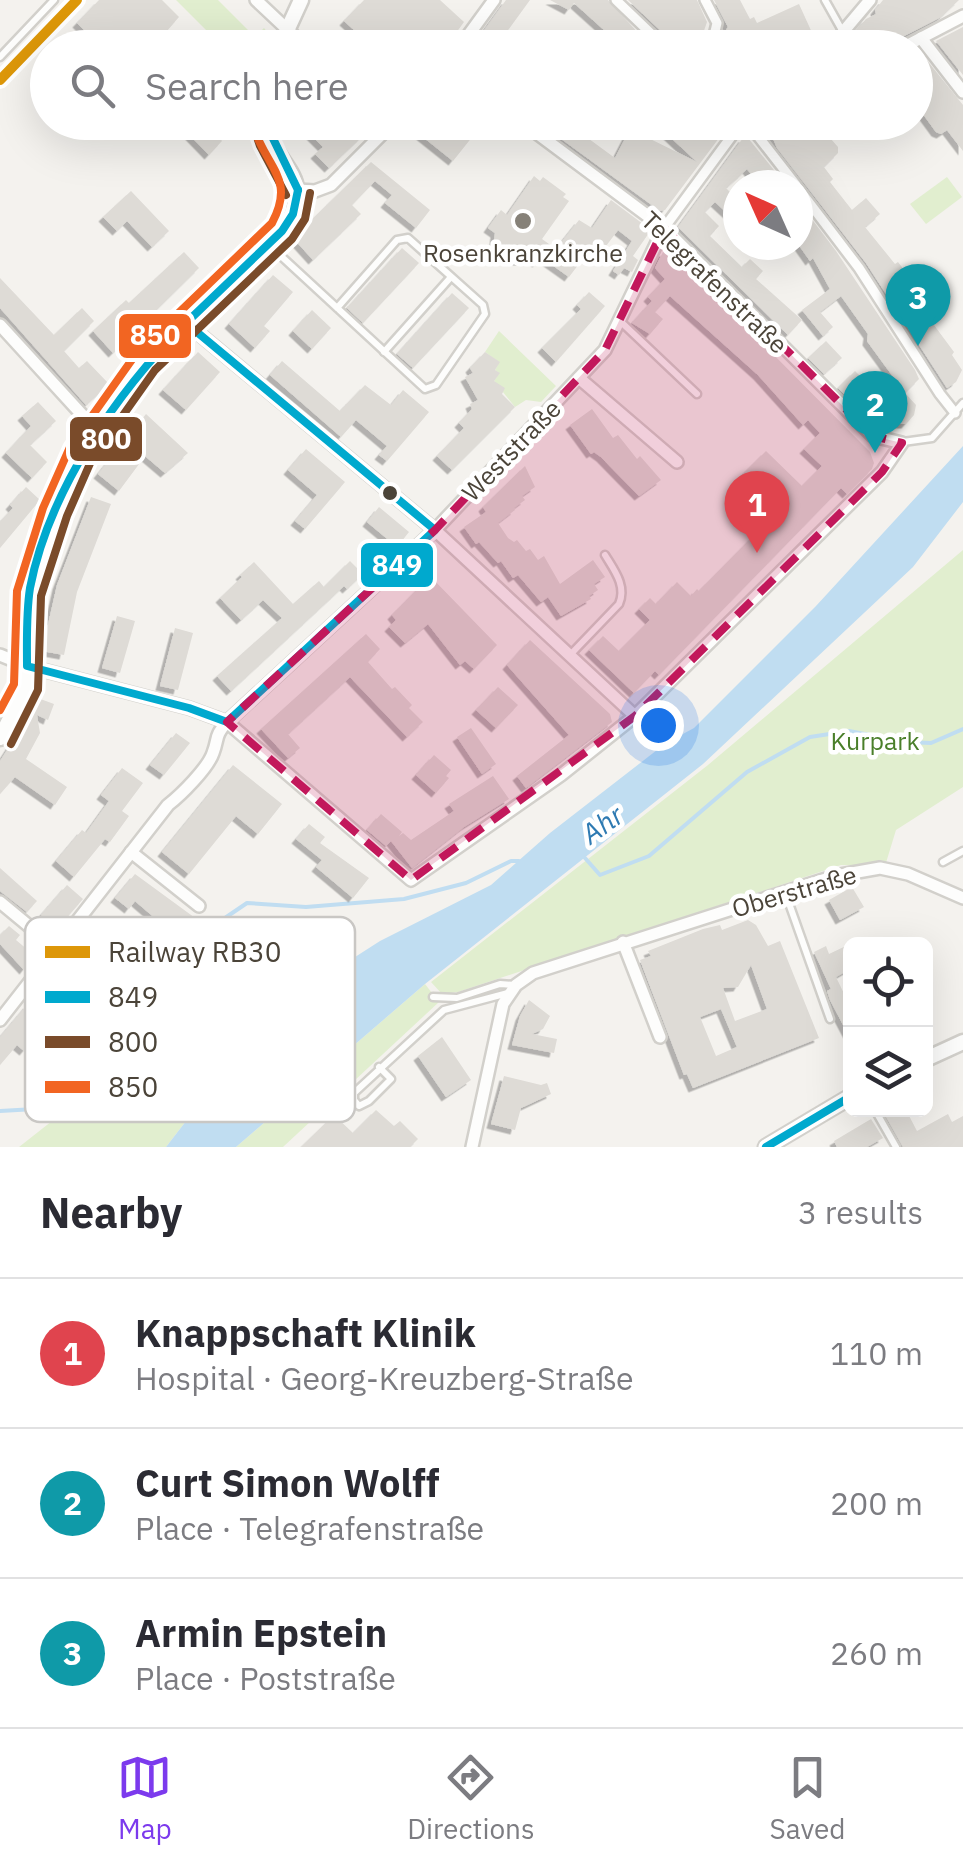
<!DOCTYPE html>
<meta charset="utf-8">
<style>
body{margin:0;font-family:"IBM Plex Sans",sans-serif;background:#f2f2f3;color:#2b2b33}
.controls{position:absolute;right:30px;bottom:30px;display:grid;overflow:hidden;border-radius:15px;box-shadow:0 10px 40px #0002}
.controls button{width:90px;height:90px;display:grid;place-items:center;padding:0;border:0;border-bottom:2px solid #e1e1e2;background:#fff;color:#2b2b33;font:50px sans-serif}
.compass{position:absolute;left:723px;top:170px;width:90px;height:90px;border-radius:50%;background:#fff;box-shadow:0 10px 40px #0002;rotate:315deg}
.you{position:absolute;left:658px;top:725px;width:35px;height:35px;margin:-25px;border:8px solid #fff;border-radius:50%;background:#1a73e8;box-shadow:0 0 0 15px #1a73e833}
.badge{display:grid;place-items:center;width:65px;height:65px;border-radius:50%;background:#7c3aed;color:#fff;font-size:32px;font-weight:700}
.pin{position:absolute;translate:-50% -82px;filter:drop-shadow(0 2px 5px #0008)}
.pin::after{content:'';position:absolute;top:52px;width:35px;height:30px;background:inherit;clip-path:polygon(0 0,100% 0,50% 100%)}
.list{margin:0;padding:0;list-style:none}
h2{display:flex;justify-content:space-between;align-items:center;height:130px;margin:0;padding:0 40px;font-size:42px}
h2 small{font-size:32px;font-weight:400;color:#7c7c81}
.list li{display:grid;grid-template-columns:65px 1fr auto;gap:30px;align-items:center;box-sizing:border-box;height:150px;padding:0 40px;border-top:2px solid #e1e1e2}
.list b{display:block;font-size:38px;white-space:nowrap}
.list p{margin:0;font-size:32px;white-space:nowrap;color:#7c7c81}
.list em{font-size:32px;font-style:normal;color:#7c7c81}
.icon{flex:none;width:55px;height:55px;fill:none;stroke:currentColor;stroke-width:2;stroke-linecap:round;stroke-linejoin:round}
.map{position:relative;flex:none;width:963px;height:1147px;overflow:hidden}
.search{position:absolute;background:#fff;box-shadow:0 10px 40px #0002;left:30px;right:30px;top:30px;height:110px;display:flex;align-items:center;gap:25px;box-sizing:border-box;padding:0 35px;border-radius:55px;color:#7c7c81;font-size:38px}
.sheet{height:580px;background:#fff}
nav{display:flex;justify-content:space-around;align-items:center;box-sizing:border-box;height:140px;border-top:2px solid #e1e1e2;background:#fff;font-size:28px;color:#7c7c81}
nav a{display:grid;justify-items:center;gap:5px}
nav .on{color:#7c3aed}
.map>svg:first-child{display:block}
</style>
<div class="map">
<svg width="963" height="1147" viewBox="0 0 963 1147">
<defs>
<filter id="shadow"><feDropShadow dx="-4.5" dy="4.5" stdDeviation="0" flood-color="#0004"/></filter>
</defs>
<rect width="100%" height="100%" fill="#f4f2ee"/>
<!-- green -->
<g fill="#e1eecf">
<polygon points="176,0 218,0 255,37 264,28 269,34 264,47 253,47 248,44 244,47 223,47"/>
<polygon points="947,177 962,197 926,224 910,204"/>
<polygon points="499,331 556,386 541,402 526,400 515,407 494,381 499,373 495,370 499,362 485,352"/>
<polygon points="963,550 963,787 896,830 885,866 841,865 458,992 442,994 431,982 708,765"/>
<polygon points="425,984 439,1002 283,1147 236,1147"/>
<polygon points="266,1003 271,1011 166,1147 19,1147 66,1110 135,1074 176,1043"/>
</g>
<!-- water -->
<polygon fill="#c0ddf1" points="963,446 963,502 913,567 703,764 425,984 236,1147 166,1147 271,1011 380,941 491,885 550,833 666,743 694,728 816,606"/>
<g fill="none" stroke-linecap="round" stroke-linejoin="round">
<!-- stream -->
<g stroke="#c0ddf1" stroke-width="4">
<polyline points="585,858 600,875 649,856 747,772 810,737 849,731 906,742 931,743 963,729"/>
<polyline points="0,1111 35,1109 75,1095 125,1068 151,1046 184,960 219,922 247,903 306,907 404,899 466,883 511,861 519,861"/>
</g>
</g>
<!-- building -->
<g fill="#dedbd6" fill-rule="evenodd" filter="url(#shadow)">
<polygon points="99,0 162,0 179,17 152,48 102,48 77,23"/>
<polygon points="364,0 440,0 464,22 445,48 374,48 344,21"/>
<polygon points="506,0 530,0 495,48 480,36"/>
<polygon points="550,0 608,0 652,48 624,48 574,3 569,10"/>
<polygon points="628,0 697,0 707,22 698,48 679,48"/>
<polygon points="714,0 740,0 750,19 754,17 757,23 799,4 819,48 766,48 761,37 728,48 722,36 728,27"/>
<polygon points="883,0 959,0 941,17 910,33 880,48 861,48 854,33 866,19 876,14 875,10"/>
<polygon points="963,27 963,75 936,41"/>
<polygon points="921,53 963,105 963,151 947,130 941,134 936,132 917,106 927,102 916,86 916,55"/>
<polygon points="177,122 207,122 222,141 209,155"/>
<polygon points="298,122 318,122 322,126 326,122 377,122 329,168 315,154 323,147"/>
<polygon points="419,122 484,122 453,161 413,129"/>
<polygon points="538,122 576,122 589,132 585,136 615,158 630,129 697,162 654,122 731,122 665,210 660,211"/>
<polygon points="766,122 816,122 838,147 838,153 824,167 833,179 830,182 852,210 866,198 880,214 865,227 895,264 898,262 929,303 935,299 943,311 931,321 954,352 952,355 962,370 956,382 947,388 866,263 777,148"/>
<polygon points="743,138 748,138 786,185 760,185 747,169 726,188 738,200 738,223 715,202 705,212 719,226 710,236 742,267 750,259 763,271 756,279 802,320 788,335 678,227"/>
<polygon points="371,162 430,210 416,228 385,203 392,195 375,181 352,205 361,214 313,260 293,238"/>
<polygon points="534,176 540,181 543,177 566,194 563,197 569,201 542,239 556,249 579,220 592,228 611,200 651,230 633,256 638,260 632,272 624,268 619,275 613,271 632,241 618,230 603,250 594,244 569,277 541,257 537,263 529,257 522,261 511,261 499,252 494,241 495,233 488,228 501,210 507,215"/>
<polygon points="131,191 169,231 152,247 127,221 117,231 103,217"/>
<polygon points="798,201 836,251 915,370 919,379 905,393 916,405 914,415 906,424 893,424 883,414 873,423 838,388 855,371 877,393 894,378 867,341 868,334 841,296 820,312 833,327 823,336 802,310 830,289 813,258 810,261 798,244"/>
<polygon points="402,248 419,263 363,323 347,308"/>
<polygon points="671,251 870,452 874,463 872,469 847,494 841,488 659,675 655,671 634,693 589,650 603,636 619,651 650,620 639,609 650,598 656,604 677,582 691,596 697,589 699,591 767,522 739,495 752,482 743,474 766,451 802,486 822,466 804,449 820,433 808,420 803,425 758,375 670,296 655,312 663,319 650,334 632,323 652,301 648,297 665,279 655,268 663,252"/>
<polygon points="184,252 199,268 113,353 93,331 126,300 129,303"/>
<polygon points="273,275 293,292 264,326 270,331 255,348 229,324"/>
<polygon points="0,278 54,335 82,308 94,321 64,351 79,368 87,361 109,384 86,405 0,308"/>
<polygon points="589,292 605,306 556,362 542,348 581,309 577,305"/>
<polygon points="452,293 469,308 413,368 397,354"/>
<polygon points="312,310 331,328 312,349 293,331"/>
<polygon points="826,341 842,358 824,374 808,358"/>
<polygon points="198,352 220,372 186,410 163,390"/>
<polygon points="485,352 500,362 495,370 500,373 494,381 505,388 502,394 515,407 452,470 437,456 464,428 459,423 472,409 470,404 478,400 465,377 473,373 470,368"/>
<polygon points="282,361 340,411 365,385 391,405 403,390 429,412 387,461 379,455 387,446 356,420 341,437 270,375"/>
<polygon points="38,402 56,421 30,445 47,462 32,478 6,453 31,426 22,416"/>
<polygon points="592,409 613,438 618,435 637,459 640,456 661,480 639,496 601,457 594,452 591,454 570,425"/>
<polygon points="146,414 188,453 165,473 145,456 119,491 98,474"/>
<polygon points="306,449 345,482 305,529 295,521 317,495 288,470"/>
<polygon points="525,466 535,487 522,496 525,500 514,508 515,510 498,523 508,538 514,542 517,540 526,551 530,549 538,560 544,556 560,584 593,560 605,577 594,584 598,590 589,596 591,599 561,616 548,597 541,602 518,575 513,578 501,561 498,563 479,542 476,544 464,527 486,512 483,507"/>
<polygon points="26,487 40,500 0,548 0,522 13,508 10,505"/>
<polygon points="91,497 111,504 77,592 64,655 42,651 57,585"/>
<polygon points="379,507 409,532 397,547 367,522"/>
<polygon points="350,561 363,574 347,589 344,586 231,691 217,676 282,618 263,600 241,620 220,598 242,577 240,575 254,562 293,604 319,581 324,587"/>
<polygon points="430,576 497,645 474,669 465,661 460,665 428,624 405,643 389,627 396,620 392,615"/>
<polygon points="117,616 135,621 120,673 102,668"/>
<polygon points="175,628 193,633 178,690 160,686"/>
<polygon points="366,634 380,649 368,662 392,689 395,687 412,705 409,708 423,722 407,737 350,677 288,734 300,748 288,758 261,729"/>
<polygon points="530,640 610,714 612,722 526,788 517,776 569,735 507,665"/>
<polygon points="498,687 518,705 496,728 476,710"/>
<polygon points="35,697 54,704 48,720 37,715 40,733 26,759 67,787 55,805 15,777 0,794 0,761 25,722"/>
<polygon points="471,728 496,764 482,774 457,737"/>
<polygon points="176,733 190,743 164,775 150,765"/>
<polygon points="434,755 451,770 446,776 449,778 436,793 416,775"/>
<polygon points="233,765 282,804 258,834 236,816 189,874 162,852"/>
<polygon points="122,768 143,783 122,811 129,816 110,842 105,839 74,877 56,861 82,830 86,833 109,801 101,795"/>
<polygon points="493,776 509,799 464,827 412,868 391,841 386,846 367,830 381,814 402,832 399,836 403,833 411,840 454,811 449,804"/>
<polygon points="309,824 325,837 320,843 369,878 353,898 316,867 322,860 296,839"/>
<polygon points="0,868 37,901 27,912 0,891"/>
<polygon points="135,874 202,923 184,943 135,901 129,909 115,898"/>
<polygon points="67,885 83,899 57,929 41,915"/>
<polygon points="852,887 864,907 840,920 829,900"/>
<path d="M748,920l8,5 12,21 12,-5 39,97 -126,50 -6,-14 -3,1 -44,-115 11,-4 -3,-5 55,-22 17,-4 2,5zM751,965l16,44 -32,12 -12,-33 15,-1zM721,1009l16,38 -21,9 -16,-39z"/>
<polygon points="9,926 20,935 16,940 35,956 24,970 0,944 0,935"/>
<polygon points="850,944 850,969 836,977 850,1006 850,1038 830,1000 827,991 831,989 814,952 826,946 829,954"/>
<polygon points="529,1000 550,1016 543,1029 532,1034 557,1039 554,1053 512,1045 520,1016"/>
<polygon points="28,1004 49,1022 24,1051 17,1045 0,1065 0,1037"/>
<polygon points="442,1037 471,1080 446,1097 418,1056"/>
<polygon points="504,1076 541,1085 547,1083 551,1094 521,1108 515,1130 491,1124"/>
<polygon points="376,1110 394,1126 400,1121 418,1139 410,1147 301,1147 334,1115 353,1133"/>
<polygon points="895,1110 906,1110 917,1131 948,1114 952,1122 963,1116 963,1147 903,1147 885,1115"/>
<polygon points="871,1119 883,1138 867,1147 837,1147 834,1141"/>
</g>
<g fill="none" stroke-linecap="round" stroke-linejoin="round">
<!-- service casing -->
<g stroke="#d2d0cb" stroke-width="11">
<g id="service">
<polyline points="825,0 843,32"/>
<polyline points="0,57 54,0"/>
<polyline points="269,245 425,389 436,385 485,314 483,305 408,238 397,240 337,308"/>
<polyline points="620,321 697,394"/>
<polyline points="384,352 451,277"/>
<polyline points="903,442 932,438 963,403"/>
<path d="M571,654l48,-50c8,-18 -5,-34 -14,-49"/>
<polyline points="943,862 963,851"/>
<polyline points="785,892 830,1019"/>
<polyline points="433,997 457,998 500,984 515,985"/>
<polyline points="379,1067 391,1079 369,1101 359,1106 354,1100 354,1093 444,1010 508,993"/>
<polyline points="875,1110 896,1147"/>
</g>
</g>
<!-- pedestrian casing -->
<g stroke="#d2d0cb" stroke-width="14">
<g id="pedestrian">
<polyline points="616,0 666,48"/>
<polyline points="705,0 717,23 711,48"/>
<polyline points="747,122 796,185"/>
<polyline points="798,188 859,268 940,394 955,413"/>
<polyline points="664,228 742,122"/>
</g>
</g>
<!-- minor casing -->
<g stroke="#d2d0cb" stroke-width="16">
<g id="minor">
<polyline points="256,0 307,48"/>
<polyline points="921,38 963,92"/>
<polyline points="459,48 494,0"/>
<polyline points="845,48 843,32 870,0"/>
<polyline points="902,48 963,16"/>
<polyline points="298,190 315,191 331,185 394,122"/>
<polyline points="185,322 435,530 635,716"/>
<polyline points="0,325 96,430"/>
<polyline points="579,378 677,462"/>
<polyline points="0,655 27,666 189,708 227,722 411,880 561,775 635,716 882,472 902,443 873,436 664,228 522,122"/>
<polyline points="131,852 199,906"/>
<polyline points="0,902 151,1027"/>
<polyline points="623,942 660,1037"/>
<path d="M0,1020l168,-215c13,-10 40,-37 45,-52 6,-16 1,-16 14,-31l208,-192 170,-180 59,-122"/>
<polyline points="472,1147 503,1004 516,985 533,973 835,876 880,868 908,874 963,898"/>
</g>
</g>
<!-- tertiary casing -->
<g stroke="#d2d0cb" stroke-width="19">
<g id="tertiary">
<polyline points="279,48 301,0"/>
<path d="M0,738l26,-51 3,-93 26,-82 26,-59 64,-91 137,-131c37,-57 -7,-59 -17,-109"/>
<polyline points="926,1059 963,1042"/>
<polyline points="766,1147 850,1097"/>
</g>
</g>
<!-- service -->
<use href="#service" stroke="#fdfdfc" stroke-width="6"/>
<!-- pedestrian -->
<use href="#pedestrian" stroke="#fdfdfc" stroke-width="9"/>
<!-- minor -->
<use href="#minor" stroke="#fdfdfc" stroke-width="11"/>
<!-- tertiary -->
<use href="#tertiary" stroke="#fdfdfc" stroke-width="14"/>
<!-- bus-1 casing -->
<g stroke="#fff" stroke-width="15">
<g id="bus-1">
<polyline points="265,122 298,190"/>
<path d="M186,323l249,207 -208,192 -38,-14 -162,-42c0,-26 -1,-52 3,-78 19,-98 87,-196 156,-265z"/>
<polyline points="186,323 282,231 293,214 298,190"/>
<polyline points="766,1147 850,1097"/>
</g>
</g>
<!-- bus-2 casing -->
<g stroke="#fff" stroke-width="15">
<g id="bus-2">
<polyline points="253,125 260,146 286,195"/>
<polyline points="11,744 38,690 41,596 67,516 92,459 155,370 292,239 305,219 310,193"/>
</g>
</g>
<!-- bus-3 casing -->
<g stroke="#fff" stroke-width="15">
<path id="bus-3" d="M0,710l14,-26 3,-93 26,-83 27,-61 66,-93 136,-131c24,-45 -6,-55 -19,-97"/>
</g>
<!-- bus-1 -->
<use href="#bus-1" stroke="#00a9ce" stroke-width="8"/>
<!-- bus-2 -->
<use href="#bus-2" stroke="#7a4b2a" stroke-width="8"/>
<!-- bus-3 -->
<use href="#bus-3" stroke="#f26522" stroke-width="8"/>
<!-- rail-1 casing -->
<g stroke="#fff" stroke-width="18">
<polyline id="rail-1" points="0,80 77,0"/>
</g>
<!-- rail-1 -->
<use href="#rail-1" stroke="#dd9709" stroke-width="10"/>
</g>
<!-- marked area -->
<path fill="#c2185b" fill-opacity="0.2" stroke="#c2185b" stroke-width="8" stroke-dasharray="20 12" stroke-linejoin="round" d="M664,228l209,208 29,7 -20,29 -247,244 -224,164 -184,-158 208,-192 170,-180z"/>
<!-- markers -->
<circle fill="#868178" stroke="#fff" stroke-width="4" cx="523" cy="221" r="10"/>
<circle fill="#4b4439" stroke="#fff" stroke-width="4" cx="390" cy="493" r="9"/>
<g text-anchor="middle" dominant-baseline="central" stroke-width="9" stroke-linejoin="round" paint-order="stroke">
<!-- poi labels -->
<g font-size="25" fill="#4b4439" stroke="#fff">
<text x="523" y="252">Rosenkranzkirche</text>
</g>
<!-- street labels -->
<g font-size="25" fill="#4b4439" stroke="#fff">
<text transform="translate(715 282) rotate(44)">Telegrafenstraße</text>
<text transform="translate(511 450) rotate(-46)">Weststraße</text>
<text transform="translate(794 891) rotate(-16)">Oberstraße</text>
</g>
<!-- park labels -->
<g font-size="25" fill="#4a7f2a" stroke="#fff">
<text x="875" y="740">Kurpark</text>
</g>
<!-- water labels -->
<g font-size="28" font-style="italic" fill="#2e7ab2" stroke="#fff">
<text transform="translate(602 824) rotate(-36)">Ahr</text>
</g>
</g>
<!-- legend -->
<rect x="25" y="917" width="330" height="205" rx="15" fill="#fff" stroke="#c9c7c4" stroke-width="2.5"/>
<rect x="45" y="946" width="45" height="12" fill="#dd9709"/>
<rect x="45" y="991" width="45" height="12" fill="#00a9ce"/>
<rect x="45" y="1036" width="45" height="12" fill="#7a4b2a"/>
<rect x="45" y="1081" width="45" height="12" fill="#f26522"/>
<g font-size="28" fill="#4b4439">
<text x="108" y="962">Railway RB30</text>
<text x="108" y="1007">849</text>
<text x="108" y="1052">800</text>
<text x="108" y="1097">850</text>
</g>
<g stroke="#fff" stroke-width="4">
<rect x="117" y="312" width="76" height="48" rx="10" fill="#f26522"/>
<rect x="68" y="415" width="76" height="48" rx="10" fill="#7a4b2a"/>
<rect x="359" y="541" width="76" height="48" rx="10" fill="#00a9ce"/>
</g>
<g font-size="28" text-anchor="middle" font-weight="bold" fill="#fff">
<text x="155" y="345">850</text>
<text x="106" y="449">800</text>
<text x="397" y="575">849</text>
</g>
</svg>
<div class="controls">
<button><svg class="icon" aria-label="locate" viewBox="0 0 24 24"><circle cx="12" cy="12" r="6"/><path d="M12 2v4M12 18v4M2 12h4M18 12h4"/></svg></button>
<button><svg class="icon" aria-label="layers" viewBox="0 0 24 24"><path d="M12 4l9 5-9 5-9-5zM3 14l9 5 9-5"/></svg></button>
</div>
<svg class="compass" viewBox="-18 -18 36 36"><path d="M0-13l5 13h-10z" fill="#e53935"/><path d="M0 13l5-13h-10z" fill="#7c7c81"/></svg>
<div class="you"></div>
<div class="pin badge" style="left:757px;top:553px;background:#e0444e">1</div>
<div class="pin badge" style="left:875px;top:453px;background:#0f9aa8">2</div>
<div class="pin badge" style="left:918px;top:346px;background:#0f9aa8">3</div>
<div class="search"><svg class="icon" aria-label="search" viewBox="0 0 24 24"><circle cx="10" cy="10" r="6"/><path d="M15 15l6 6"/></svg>Search here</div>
</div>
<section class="sheet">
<h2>Nearby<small>3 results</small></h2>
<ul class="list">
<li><span class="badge" style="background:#e0444e">1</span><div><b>Knappschaft Klinik</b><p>Hospital · Georg-Kreuzberg-Straße</p></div><em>110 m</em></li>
<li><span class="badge" style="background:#0f9aa8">2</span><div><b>Curt Simon Wolff</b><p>Place · Telegrafenstraße</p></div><em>200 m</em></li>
<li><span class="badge" style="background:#0f9aa8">3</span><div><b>Armin Epstein</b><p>Place · Poststraße</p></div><em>260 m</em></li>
</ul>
</section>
<nav>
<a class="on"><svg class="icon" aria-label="map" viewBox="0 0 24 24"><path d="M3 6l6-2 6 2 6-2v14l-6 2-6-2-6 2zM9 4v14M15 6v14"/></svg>Map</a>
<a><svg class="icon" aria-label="directions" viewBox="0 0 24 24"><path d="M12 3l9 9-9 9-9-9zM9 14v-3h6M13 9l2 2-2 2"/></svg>Directions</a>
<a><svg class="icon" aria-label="saved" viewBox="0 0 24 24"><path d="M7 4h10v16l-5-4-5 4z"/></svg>Saved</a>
</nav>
